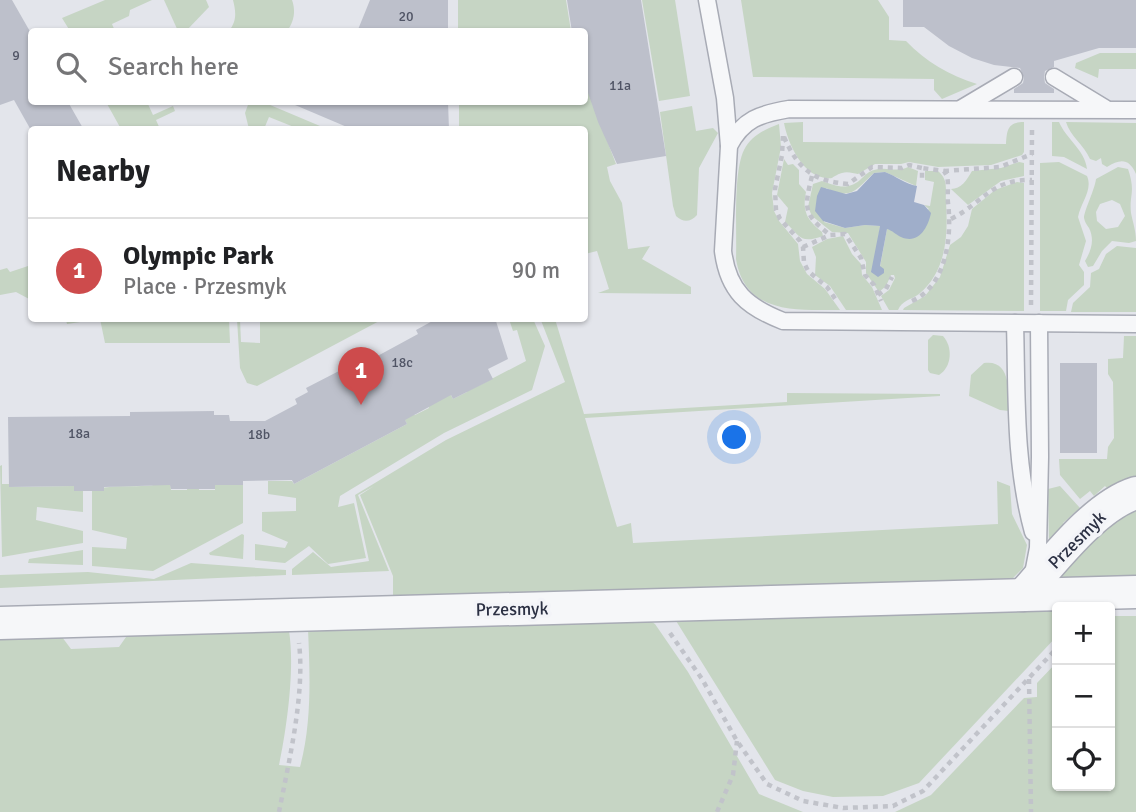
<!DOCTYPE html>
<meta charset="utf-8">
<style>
body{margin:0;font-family:Signika,sans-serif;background:#f2f2f2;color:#202124}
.controls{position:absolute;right:21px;bottom:21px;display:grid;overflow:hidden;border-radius:7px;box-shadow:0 2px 5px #0004}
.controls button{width:63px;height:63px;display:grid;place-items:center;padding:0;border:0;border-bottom:2px solid #e0e0e0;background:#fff;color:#202124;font:35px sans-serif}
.you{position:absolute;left:735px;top:438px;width:24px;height:24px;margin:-18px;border:5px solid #fff;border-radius:50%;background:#1a73e8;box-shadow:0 0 0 10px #1a73e833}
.badge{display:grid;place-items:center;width:46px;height:46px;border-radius:50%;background:#cd4b4c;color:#fff;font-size:23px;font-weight:700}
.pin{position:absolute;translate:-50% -58px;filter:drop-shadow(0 2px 4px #0008)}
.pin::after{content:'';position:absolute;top:37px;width:24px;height:21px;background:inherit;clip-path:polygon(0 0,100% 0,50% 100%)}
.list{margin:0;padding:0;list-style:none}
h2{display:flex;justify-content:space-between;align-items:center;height:91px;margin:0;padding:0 28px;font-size:30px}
h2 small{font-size:23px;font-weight:400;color:#757577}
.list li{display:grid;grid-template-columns:46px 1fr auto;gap:21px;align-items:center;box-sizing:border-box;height:105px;padding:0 28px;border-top:2px solid #e0e0e0}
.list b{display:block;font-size:26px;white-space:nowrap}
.list p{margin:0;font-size:23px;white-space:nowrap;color:#757577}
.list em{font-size:23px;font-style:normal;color:#757577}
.icon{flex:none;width:38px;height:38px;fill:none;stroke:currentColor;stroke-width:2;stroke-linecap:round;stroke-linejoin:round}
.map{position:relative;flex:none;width:1136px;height:812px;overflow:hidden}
.search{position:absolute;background:#fff;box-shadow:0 2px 5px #0004;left:28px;top:28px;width:560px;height:77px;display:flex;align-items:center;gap:18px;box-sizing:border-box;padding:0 24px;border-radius:7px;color:#757577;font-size:26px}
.panel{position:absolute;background:#fff;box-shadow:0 2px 5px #0004;left:28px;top:126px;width:560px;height:196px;border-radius:7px}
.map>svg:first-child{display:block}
</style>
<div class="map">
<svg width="1136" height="812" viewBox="0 0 1136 812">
<rect width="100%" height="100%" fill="#e3e5eb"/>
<!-- green -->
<g fill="#c6d5c4" fill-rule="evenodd">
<polygon points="105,0 152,0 130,10 129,16 112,24 115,31 70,31 62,18"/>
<polygon points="164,0 206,0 209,7 186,31 178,31"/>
<path d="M233,0h59c4,11 2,22 -5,31h-58c8,-10 7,-19 4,-31z"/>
<polygon points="458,0 566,0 571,31 458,31"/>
<polygon points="642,0 675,0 690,96 659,101"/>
<path d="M741,0h137l11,17v23l17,1c20,21 43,34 71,43l-35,15 -8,-9v-11l-181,-2z"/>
<polygon points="1100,53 1136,53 1136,69 1099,69 1098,78 1075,68 1076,63"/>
<polygon points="585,83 616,164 607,167 610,181 622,203 628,249 650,246 642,259 691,287 691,294 598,293 609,289 597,251 585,254 584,130 459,129 459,102 584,102"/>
<polygon points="106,102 147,102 153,115 173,106 175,111 156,120 160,129 121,129"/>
<polygon points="249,102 263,102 320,126 318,129 299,129 269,117 264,129 249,129 245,113"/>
<path d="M692,106l4,25 17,-3 5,5 -19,35 -2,47c-6,7 -14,8 -21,1l-3,-10 -13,-94z"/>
<path d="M803,122v20l203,2c1,-13 1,-22 18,-22v30l-2,3 -31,10 -53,2 -29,-5 -8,2h-26l-17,10c-5,-1 -11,-3 -16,-1 -2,0 -9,4 -10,5 -28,3 -44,-34 -48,-55z"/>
<path d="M1052,122h7c7,17 26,28 28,47l-23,-12 -12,-1z"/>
<path d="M1066,122l70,1v51c-7,-16 -16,-15 -29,-7l-5,-3 -1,-6 -5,3 -6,-2c-6,-14 -20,-23 -24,-37z"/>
<path d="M779,124l2,23 -9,46 2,18 5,10 19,23 2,17 7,13 18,15 15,21c-43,0 -95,5 -104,-51 1,-27 -3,-87 8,-109 7,-14 21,-21 35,-26z"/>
<path d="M784,159l4,6 5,-1 6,6v14l7,8c-4,19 1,28 16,40l1,4c-23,8 -22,1 -38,-14l3,-14 -11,-13z"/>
<path d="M1019,162l5,1v13l-23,5 -33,24 -17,-16c10,0 16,-9 21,-18l29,-3z"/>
<path d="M1059,162l28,14c6,14 -6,26 -9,41l8,24 -7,24 5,7v13l-16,15 -2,11h-26v-148z"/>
<path d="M908,167l10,4 -2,15 -31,-14 -11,1c-18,16 -22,28 -48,15l-2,34 21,6 20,-3 15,1 -6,41h6l7,-38 5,1 37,-21 -5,-4 6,1 4,-24 -9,-2v-9h13c11,9 7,19 8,31 2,32 1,69 -27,92 -8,6 -17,6 -21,16h-9l-8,-14 8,-6 6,-12 -1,-3h-3l-5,11 -7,6 -13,-19v-11l-18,-29 -16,-1 -20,-16 -4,-9 5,-23 9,-3c14,5 25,10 38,-1 4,-4 9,-9 14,-10 12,-4 23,3 34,-3z"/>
<path d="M1118,167l10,2c8,24 1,25 3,44 2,10 5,18 5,28l-7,2 -17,-2 -10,10 -9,15 -5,1 -3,-6c6,-10 10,-21 4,-33 -3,-4 -4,-6 -5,-10 0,-7 11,-29 12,-39zM1112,200l8,4 5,12 -7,11 -12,2 -9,-8 -1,-9 4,-8z"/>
<polygon points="1017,182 1024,183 1024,311 903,310 904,308 925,296 940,277 950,245 961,237 968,226 972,209 995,190"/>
<polygon points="843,236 852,254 861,264 862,275 872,287 882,310 846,310 830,286 815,275 816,257 812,247 827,239"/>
<polygon points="1117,246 1136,248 1136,312 1071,312 1073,303 1090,287 1091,273 1099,269 1106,254"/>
<polygon points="31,265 31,300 16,292 0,295 0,270 7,268 10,272"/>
<polygon points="74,318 229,319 230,343 105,343 100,319 67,324 66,320"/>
<polygon points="540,318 555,319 584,414 787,402 787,393 940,394 940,396 585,418 617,527 631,523 633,543 998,524 997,481 1010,486 1012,514 1027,545 1023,568 1009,582 393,600 393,576 360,495 374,486 358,495 389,571 292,575 292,569 313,552 331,567 369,561 355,495 446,440 565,382"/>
<polygon points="237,319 240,319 241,342 260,343 260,322 263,322 263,319 383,319 257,386 247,383 240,368"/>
<polygon points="509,319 533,319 545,346 532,390 444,433 340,496 338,507 354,503 366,558 328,564 309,546 285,563 255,560 255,544 285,548 288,542 262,531 262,512 296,511 296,498 268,494 268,481 292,481 294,484 407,424 402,415 415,415 429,408 427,402 448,390 453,399 467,392 463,383 478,386 526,361 517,330 513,331"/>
<path d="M933,335l10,1c10,11 9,31 -4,39l-9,-2 -2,-3v-30z"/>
<polygon points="1124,336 1136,336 1136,478 1110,491 1105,486 1094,496 1090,491 1080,499 1060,475 1059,459 1107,459 1108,447 1114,438 1113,382 1108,374 1108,359 1123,358"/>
<path d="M984,363c28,-4 24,30 25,48l-9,-1 -31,-14 2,-21z"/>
<polygon points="2,465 2,484 9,484 9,487 74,486 74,491 83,491 83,512 37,507 36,520 83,531 83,543 2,557 0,466"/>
<path d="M170,480l1,10h16l1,-10h11v10h16v-10l12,5h16v38l-90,48 -61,-5v-19l34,2 1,-11 -35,-8v-39c25,-10 54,1 78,-11z"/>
<polygon points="1060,486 1080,508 1063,523 1068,528 1049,545 1048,489"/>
<polygon points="1136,505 1136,581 1061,581 1054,575 1115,518"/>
<polygon points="242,534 244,535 243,559 210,555 209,553"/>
<polygon points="83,550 83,565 28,563 29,559"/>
<polygon points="191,563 286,570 286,575 0,588 0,575 88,572 154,579"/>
<polygon points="1040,606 1057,612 1057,636 919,783 883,796 833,797 803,791 775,780 673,616"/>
<polygon points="1110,616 1136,616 1136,812 895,812 931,795 1024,698 1037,697 1037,683 1057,662 1057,786 1110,786"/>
<path d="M644,617l11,7 33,48 71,122 44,18h-803v-177l59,-2 12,16 48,-2 12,-17 158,1c6,37 -2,96 -10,134l21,2c12,-45 10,-92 8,-138z"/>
</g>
<!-- water -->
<path fill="#9faeca" d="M885,172c11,4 20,12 32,14l-3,16 10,3 7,8c-3,14 -12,32 -30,24 -6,-3 -8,-6 -14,-8l-7,37 4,3v4l-6,4 -7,-5 9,-46 -15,-1 -20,3 -22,-7 -8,-10 2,-15 4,-9 25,7 11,-3 17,-18z"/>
<!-- building -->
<g fill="#bdc0cb">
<polygon points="0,0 12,0 32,35 32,102 68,102 84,130 32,130 32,132 14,100 0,105"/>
<polygon points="370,0 448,0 448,32 357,32"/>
<polygon points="567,0 641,0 666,156 617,164 598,122 584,81 584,32 572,32"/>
<polygon points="903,0 1136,0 1136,48 1099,48 1054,61 1054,67 1045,71 1044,77 1045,83 1054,89 1054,93 1014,93 1014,89 1023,83 1024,78 1020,68 994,65 972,58 949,46 924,27 903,27"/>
<polygon points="288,102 448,102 449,130 354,130"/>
<polygon points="438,318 495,318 508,359 488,369 493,379 453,399 451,395 405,420 407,424 294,484 292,480 243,481 243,485 215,485 215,489 171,489 170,485 104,487 104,491 74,491 74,486 9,487 8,417 130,416 130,412 214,411 214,415 229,415 230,421 265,421 297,404 295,399 308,392 306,388 370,355 372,359 418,334 416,330"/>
<rect x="1060" y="363" width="37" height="90"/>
</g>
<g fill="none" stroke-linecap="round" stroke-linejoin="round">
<!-- service casing -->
<g stroke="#a8abb5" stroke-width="19">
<g id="service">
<polyline points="707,0 725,98 729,146"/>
<polyline points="1054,77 1105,108"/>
<polyline points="962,108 1014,77"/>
<path d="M1136,110l-347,-1c-29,5 -46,10 -60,37l-6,105c5,40 24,56 60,70l353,3"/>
<path d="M1015,323c2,72 -1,139 18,209"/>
<polyline points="1033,574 1038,548 1040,457 1039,323"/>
</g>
</g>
<!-- minor casing -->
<g stroke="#a8abb5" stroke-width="35">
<g id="minor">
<path d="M1023,595c29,-32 71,-89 113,-102"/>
<polyline points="0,623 1136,592"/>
</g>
</g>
<!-- path -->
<g stroke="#c1c3ca" stroke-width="4.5" stroke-dasharray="5 5" stroke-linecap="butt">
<polyline points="783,136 782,155 775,189 776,210 780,219 800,241 803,247 804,263 808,271 827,287 836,300"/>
<path d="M784,137c14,32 29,44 64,47l24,-17 30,1 7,-3 13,3v12"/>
<polyline points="944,171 1000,167 1032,154"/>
<path d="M812,176c-8,32 -9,38 18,59"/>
<path d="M951,219c33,-17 40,-40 81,-39"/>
<polyline points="803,247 830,235 845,234 861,258 865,275 874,285 881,301"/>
<polyline points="878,295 886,289 892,277"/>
<path d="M912,301c35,-15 40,-66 36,-98 -1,-9 1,-18 -1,-27l-3,-5 -22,-3"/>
<polyline points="1031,305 1032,128"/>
<polyline points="670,633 702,679 737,741 767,784 803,801 843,808 893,806 923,791 1057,648"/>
<polyline points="1029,679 1031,812"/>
<path d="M279,812c10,-51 26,-118 20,-169"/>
<polyline points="717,812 733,775 737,741"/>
</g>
<!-- service -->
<use href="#service" stroke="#f6f7f9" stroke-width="16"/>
<!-- minor -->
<use href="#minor" stroke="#f6f7f9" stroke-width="32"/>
</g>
<g text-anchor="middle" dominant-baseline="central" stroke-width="7" stroke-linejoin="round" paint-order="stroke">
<!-- number labels -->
<g font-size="14" fill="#505465">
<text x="406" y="16">20</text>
<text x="16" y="55">9</text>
<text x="620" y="85">11a</text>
<text x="402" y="362">18c</text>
<text x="79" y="433">18a</text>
<text x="259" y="434">18b</text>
</g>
<!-- street labels -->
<g font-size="18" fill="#2b3043" stroke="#f3f4f8">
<text transform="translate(1077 540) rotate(-45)">Przesmyk</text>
<text transform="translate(512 609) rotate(-1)">Przesmyk</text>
</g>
</g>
</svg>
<div class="controls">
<button>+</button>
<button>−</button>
<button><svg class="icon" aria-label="locate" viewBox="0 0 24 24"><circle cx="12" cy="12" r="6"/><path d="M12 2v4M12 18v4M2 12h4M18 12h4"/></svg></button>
</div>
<div class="you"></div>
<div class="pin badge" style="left:361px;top:405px">1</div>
<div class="search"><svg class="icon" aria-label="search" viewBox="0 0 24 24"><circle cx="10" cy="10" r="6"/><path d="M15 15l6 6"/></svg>Search here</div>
<section class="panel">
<h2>Nearby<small></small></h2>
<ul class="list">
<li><span class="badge">1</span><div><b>Olympic Park</b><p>Place · Przesmyk</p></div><em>90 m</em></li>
</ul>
</section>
</div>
